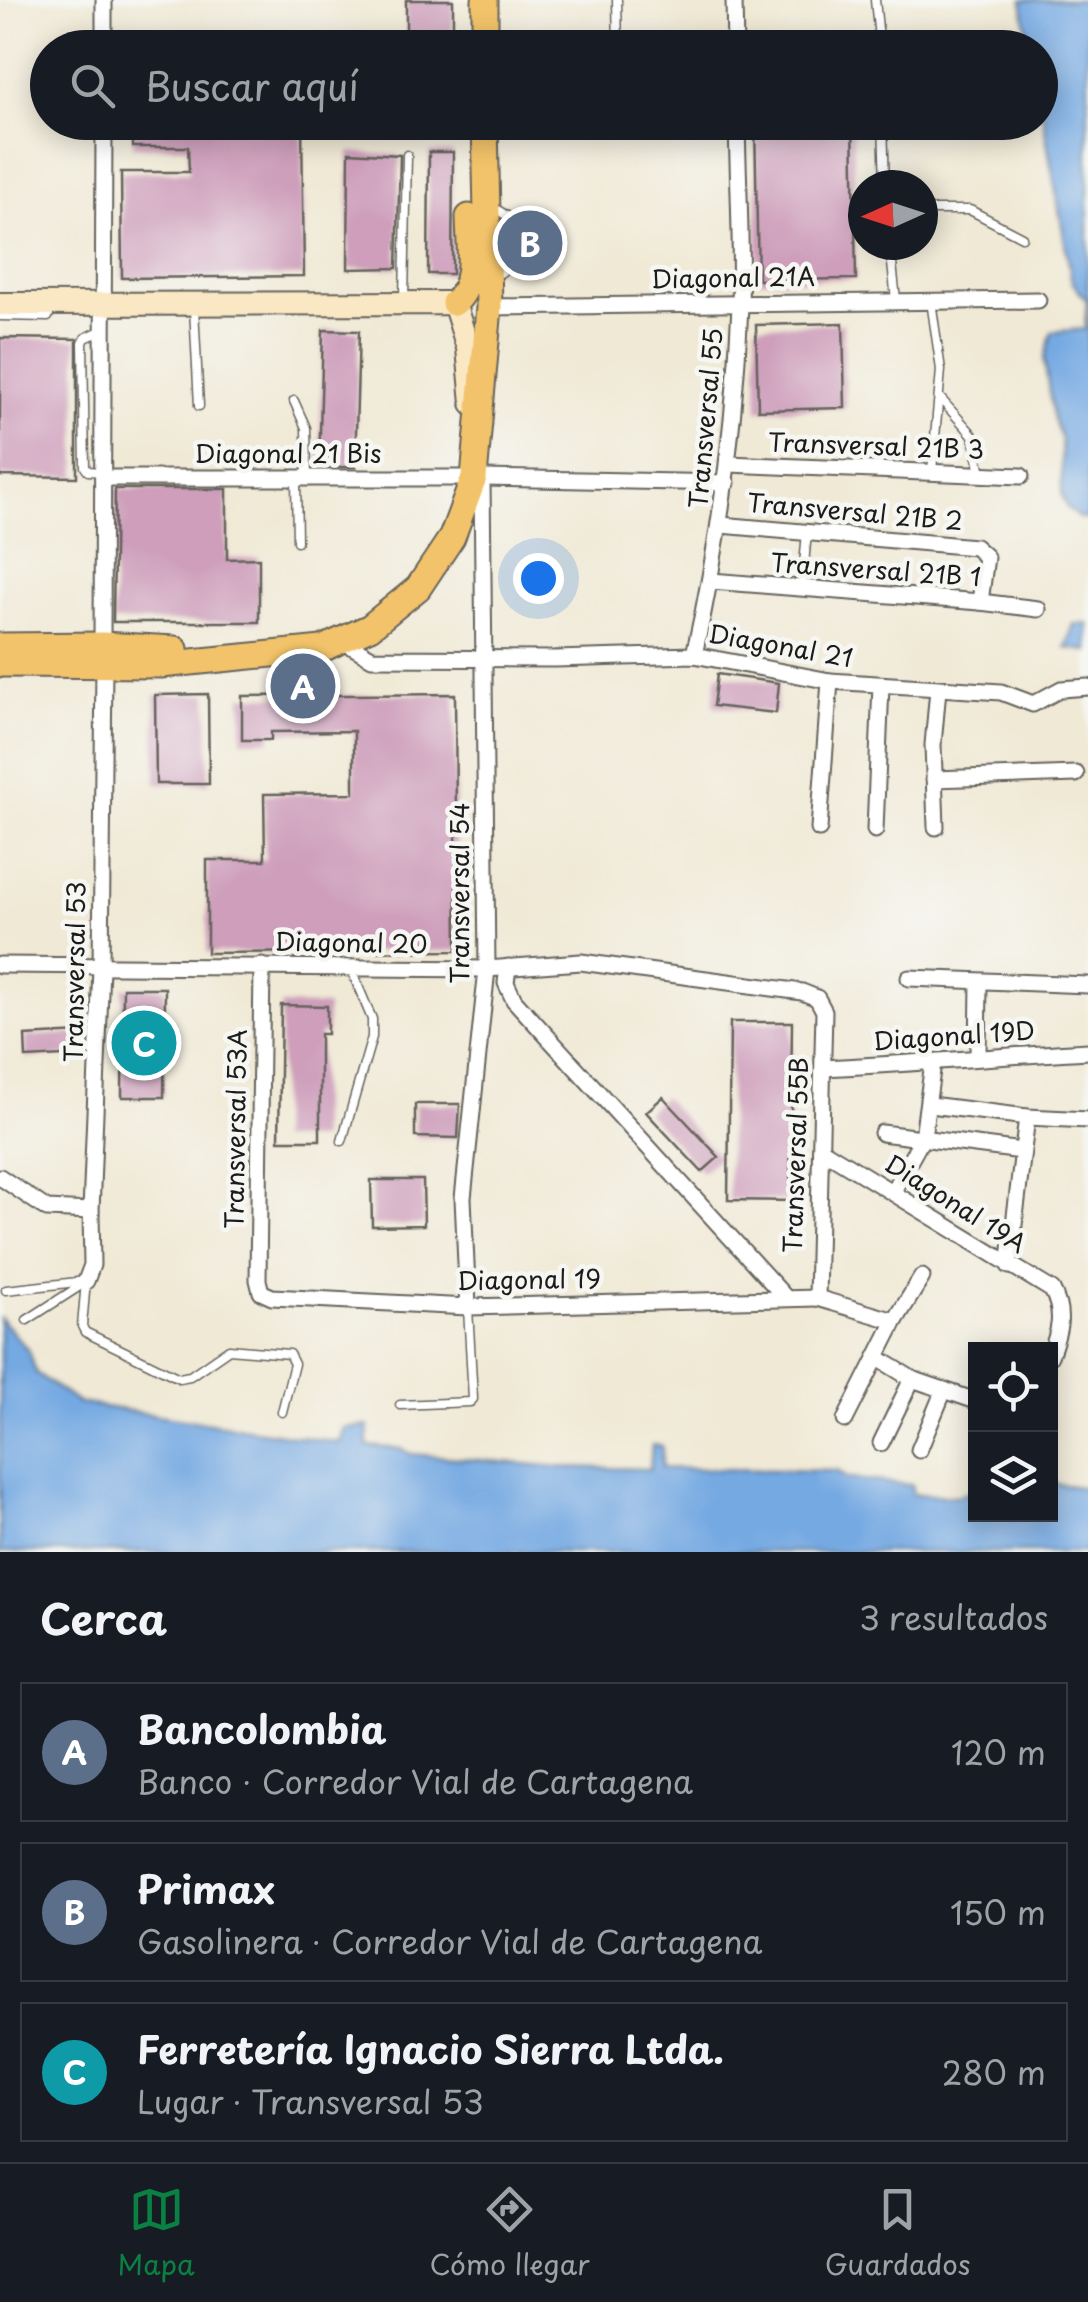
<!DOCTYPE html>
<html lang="es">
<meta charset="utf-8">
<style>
body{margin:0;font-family:"Playpen Sans",sans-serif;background:#20242c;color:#f1f3f6}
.controls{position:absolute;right:30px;bottom:30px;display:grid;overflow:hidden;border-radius:0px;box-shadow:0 5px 25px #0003}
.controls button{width:90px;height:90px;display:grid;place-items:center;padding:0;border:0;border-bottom:2px solid #363941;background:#171b24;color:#f1f3f6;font:50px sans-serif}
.compass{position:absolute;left:848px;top:170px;width:90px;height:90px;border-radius:50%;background:#171b24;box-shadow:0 5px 25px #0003;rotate:267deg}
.you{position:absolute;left:538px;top:578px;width:35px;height:35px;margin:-25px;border:8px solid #fff;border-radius:50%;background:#1a73e8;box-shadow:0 0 0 15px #1a73e833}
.badge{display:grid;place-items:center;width:65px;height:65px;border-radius:50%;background:#0b8043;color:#fff;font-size:32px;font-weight:700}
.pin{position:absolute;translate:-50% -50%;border:5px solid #fff;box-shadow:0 2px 10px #0006}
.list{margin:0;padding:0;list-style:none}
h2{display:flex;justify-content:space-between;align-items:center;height:130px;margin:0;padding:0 40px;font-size:42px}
h2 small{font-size:32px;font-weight:400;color:#9ea1a6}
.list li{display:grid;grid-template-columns:65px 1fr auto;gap:30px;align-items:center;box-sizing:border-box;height:140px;margin:0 20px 20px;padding:0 20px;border:2px solid #363941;border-radius:0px}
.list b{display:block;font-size:38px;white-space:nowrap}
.list p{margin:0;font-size:32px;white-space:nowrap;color:#9ea1a6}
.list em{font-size:32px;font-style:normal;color:#9ea1a6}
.icon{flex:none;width:55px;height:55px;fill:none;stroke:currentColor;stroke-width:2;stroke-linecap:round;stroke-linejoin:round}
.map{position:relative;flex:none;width:1088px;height:1552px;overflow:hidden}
.search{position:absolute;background:#171b24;box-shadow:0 5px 25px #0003;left:30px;right:30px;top:30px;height:110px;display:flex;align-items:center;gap:25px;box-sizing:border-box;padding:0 35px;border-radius:55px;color:#9ea1a6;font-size:38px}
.sheet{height:610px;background:#171b24}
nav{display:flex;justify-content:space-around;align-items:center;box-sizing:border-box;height:140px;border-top:2px solid #363941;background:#171b24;font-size:28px;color:#9ea1a6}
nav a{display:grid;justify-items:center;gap:5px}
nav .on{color:#0b8043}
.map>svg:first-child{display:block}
</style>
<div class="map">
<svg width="1088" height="1552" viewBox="0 0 1088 1552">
<rect width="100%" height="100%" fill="#f6f6f2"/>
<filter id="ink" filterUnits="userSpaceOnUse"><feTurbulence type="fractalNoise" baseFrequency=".01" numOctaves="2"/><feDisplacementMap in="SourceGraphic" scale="20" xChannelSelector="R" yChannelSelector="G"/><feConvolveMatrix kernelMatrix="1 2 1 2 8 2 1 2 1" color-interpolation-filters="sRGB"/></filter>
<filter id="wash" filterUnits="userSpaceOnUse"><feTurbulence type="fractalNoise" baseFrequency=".0048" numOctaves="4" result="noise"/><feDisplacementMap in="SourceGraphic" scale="40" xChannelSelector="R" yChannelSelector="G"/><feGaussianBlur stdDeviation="2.25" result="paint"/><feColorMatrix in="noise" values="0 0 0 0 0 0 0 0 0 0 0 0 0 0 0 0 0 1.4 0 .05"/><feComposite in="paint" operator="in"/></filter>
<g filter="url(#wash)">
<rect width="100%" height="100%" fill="#f0e9d5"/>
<!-- water -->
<g fill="#75a9e2" stroke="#48627f" stroke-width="2.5">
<polygon points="1022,0 1088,0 1088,519 1079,518 1067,508 1062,496 1061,438 1053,418 1044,359 1052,332 1085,329 1087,301 1072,282 1041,108 1040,48 1030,47"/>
<polygon points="1074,624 1088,624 1088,651 1066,648"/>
<polygon points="0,1318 29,1351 36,1373 78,1403 340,1443 344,1428 368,1426 368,1446 402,1449 411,1454 559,1467 650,1469 652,1445 662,1446 662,1468 837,1471 846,1478 912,1485 912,1494 956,1496 975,1491 976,1514 1050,1514 1051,1483 1088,1488 1088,1552 0,1552"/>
</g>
<g id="blocks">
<!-- building -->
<g fill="#ce9ebb">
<rect x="406" y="0" width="47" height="48"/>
<polygon points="133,122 302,122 304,276 122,278 121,172 189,172 188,147 133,147"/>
<polygon points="755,122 853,122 856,279 758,280"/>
<polygon points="349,152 400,155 397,268 348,269"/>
<polygon points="429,152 453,152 452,274 428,274"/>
<polygon points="542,234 548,234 548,251 543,251 537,244 521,251 511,251 511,235 522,235 536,241"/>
<polygon points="843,323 845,408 758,410 756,325"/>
<polygon points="323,330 359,331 355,467 319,467"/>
<polygon points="0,338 77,339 77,477 0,476"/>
<polygon points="115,489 227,489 227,559 259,558 259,622 113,622"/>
<polygon points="717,674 779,683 776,713 713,706"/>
<polygon points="208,694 209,784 156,784 155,695"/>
<polygon points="455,694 457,951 207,953 207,860 265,860 264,794 354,793 354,731 271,732 271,740 242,740 242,696"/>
<polygon points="123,988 165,988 164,1097 122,1097"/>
<polygon points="281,1005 327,1006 327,1034 320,1034 320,1140 279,1140"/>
<polygon points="730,1022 792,1022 790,1201 728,1200"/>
<polygon points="81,1033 82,1055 26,1058 25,1036"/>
<polygon points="663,1097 719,1157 702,1172 646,1112"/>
<polygon points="415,1104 460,1104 458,1138 415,1137"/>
<polygon points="371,1180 423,1180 424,1225 372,1226"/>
</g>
</g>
</g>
<g filter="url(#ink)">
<use href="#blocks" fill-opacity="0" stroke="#66645d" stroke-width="2.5"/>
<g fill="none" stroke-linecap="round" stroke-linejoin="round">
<!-- lane casing -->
<g stroke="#66645d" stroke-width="11">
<g id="lane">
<polyline points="617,0 618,48"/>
<polyline points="875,0 880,48"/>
<polyline points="880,46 927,48"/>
<polyline points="883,122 885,185"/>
<polyline points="493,207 535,234"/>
<polyline points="923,210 970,210 1022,237"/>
<polyline points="890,245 896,300"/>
<polyline points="495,276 536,251"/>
<polyline points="404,300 407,155"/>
<polyline points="931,301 941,370 932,471"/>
<polyline points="194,308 199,406"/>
<polyline points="0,316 48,317 52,307"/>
<polyline points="939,397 973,435 981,473"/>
<polyline points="294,401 306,428 307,479"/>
<polyline points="103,472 88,471 85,467 83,343 85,338 103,330"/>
<polyline points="296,479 297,541"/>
<polyline points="802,587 807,532"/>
<polyline points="342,1141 372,1037 372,1019 350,967"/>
<polyline points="86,1281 82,1326 85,1332 179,1378 190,1376 229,1349 289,1354 294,1364 282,1412"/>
<polyline points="6,1290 86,1281"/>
<polyline points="27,1320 83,1284"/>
<polyline points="400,1405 470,1402 473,1399 468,1308"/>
</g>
</g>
<!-- street casing -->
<g stroke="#66645d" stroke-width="19">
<g id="street">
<polyline points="734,0 735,48"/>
<polyline points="104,48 104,0"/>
<polyline points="489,307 1038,300"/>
<polyline points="729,464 1021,476"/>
<polyline points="103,478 482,478 727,483"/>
<polyline points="721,525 975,547 986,557 980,602"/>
<polyline points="711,581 980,602 1038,609"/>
<polyline points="344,642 372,658 555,659 694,655 830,681 1001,692 1033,704 1061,689 1088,687"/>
<polyline points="102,645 104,122"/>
<path d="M694,655c26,-115 41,-230 46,-349 2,-61 -2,-123 -3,-184"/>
<polyline points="934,779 1076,774"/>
<polyline points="936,827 933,745 938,689"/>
<polyline points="819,829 830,681"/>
<polyline points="875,830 881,685"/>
<polyline points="0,965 487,969 581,962 802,992 817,998 824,1011 817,1298 468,1307 272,1297 261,1292 258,1280 262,966"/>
<polyline points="508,967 506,983 514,1000 784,1296"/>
<polyline points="909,978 1088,985"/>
<polyline points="978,1057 979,982"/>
<path d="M824,1068c88,-4 176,-12 264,-17"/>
<polyline points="930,1105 1027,1117 1088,1120"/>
<polyline points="882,1133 1022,1151"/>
<path d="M821,1149l231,141c13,24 7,42 -2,66"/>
<polyline points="0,1177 47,1209 91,1211"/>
<polyline points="893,1191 923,1137 933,1063"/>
<polyline points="1009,1266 1027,1117"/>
<polyline points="86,1281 92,1265 91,1211 101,968 104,664"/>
<polyline points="817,1298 895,1321 922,1277"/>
<polyline points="468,1307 463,1198 487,969 482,478"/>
<polyline points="878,1358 912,1379 976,1401"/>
<polyline points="845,1420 895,1321"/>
<polyline points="881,1443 912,1379"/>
<polyline points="919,1450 944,1390"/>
</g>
</g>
<!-- secondary casing -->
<g stroke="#66645d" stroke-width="26">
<polyline id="secondary" points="0,304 454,303 468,348 473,403"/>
</g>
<!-- primary casing -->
<g stroke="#66645d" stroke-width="29">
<g id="primary">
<polyline points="485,48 485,0"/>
<path d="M454,303c23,-17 15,-60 15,-86"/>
<polyline points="0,646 102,645 175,649"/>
<polyline points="0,664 161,665 322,649 370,627 418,588 452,537 474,478 489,307 485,122"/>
</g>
</g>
<!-- lane -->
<use href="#lane" stroke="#fff" stroke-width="8"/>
<!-- street -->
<use href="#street" stroke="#fff" stroke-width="15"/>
<!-- secondary -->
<use href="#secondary" stroke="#fae7c3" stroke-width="22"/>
<!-- primary -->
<use href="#primary" stroke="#f2c36a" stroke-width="25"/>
</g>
</g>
<g text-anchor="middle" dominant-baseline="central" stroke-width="9" stroke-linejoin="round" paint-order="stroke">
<!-- street labels -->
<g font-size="25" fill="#1c1c1c" stroke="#f6f6f2">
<text transform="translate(733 277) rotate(-1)">Diagonal 21A</text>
<text transform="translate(705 418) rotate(-85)">Transversal 55</text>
<text transform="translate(876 445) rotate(2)">Transversal 21B 3</text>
<text x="288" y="453">Diagonal 21 Bis</text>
<text transform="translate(855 511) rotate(5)">Transversal 21B 2</text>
<text transform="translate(876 569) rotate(4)">Transversal 21B 1</text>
<text transform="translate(781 645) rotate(10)">Diagonal 21</text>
<text transform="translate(459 893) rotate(-90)">Transversal 54</text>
<text transform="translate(351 942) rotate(1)">Diagonal 20</text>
<text transform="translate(74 972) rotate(-89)">Transversal 53</text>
<text transform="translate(954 1035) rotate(-4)">Diagonal 19D</text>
<text transform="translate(235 1129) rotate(-89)">Transversal 53A</text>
<text transform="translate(795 1155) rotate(-88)">Transversal 55B</text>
<text transform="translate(956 1203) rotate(32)">Diagonal 19A</text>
<text transform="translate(529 1279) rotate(-1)">Diagonal 19</text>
</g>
</g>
</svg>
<div class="controls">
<button><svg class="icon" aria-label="locate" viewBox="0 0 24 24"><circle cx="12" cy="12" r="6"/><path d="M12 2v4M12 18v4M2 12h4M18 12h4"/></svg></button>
<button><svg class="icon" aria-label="layers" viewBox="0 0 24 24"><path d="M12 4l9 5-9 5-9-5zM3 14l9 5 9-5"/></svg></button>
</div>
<svg class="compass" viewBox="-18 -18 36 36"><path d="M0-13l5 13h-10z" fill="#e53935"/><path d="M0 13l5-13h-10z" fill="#9ea1a6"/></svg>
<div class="you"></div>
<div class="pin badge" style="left:303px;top:686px;background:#5c6f8a">A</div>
<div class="pin badge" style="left:530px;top:243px;background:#5c6f8a">B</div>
<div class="pin badge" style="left:144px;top:1043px;background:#0f9aa8">C</div>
<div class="search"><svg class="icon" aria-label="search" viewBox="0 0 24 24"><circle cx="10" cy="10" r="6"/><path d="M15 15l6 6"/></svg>Buscar aquí</div>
</div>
<section class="sheet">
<h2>Cerca<small>3 resultados</small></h2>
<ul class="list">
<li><span class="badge" style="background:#5c6f8a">A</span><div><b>Bancolombia</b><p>Banco · Corredor Vial de Cartagena</p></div><em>120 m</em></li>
<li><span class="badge" style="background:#5c6f8a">B</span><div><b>Primax</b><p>Gasolinera · Corredor Vial de Cartagena</p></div><em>150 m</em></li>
<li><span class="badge" style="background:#0f9aa8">C</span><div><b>Ferretería Ignacio Sierra Ltda.</b><p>Lugar · Transversal 53</p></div><em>280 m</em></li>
</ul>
</section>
<nav>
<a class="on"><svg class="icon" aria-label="map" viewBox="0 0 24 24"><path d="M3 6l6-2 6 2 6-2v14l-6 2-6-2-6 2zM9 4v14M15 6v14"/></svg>Mapa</a>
<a><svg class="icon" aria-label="directions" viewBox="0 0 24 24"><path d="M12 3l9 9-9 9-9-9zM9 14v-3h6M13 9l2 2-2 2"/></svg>Cómo llegar</a>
<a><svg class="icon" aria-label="saved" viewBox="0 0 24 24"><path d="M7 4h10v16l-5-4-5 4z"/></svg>Guardados</a>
</nav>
